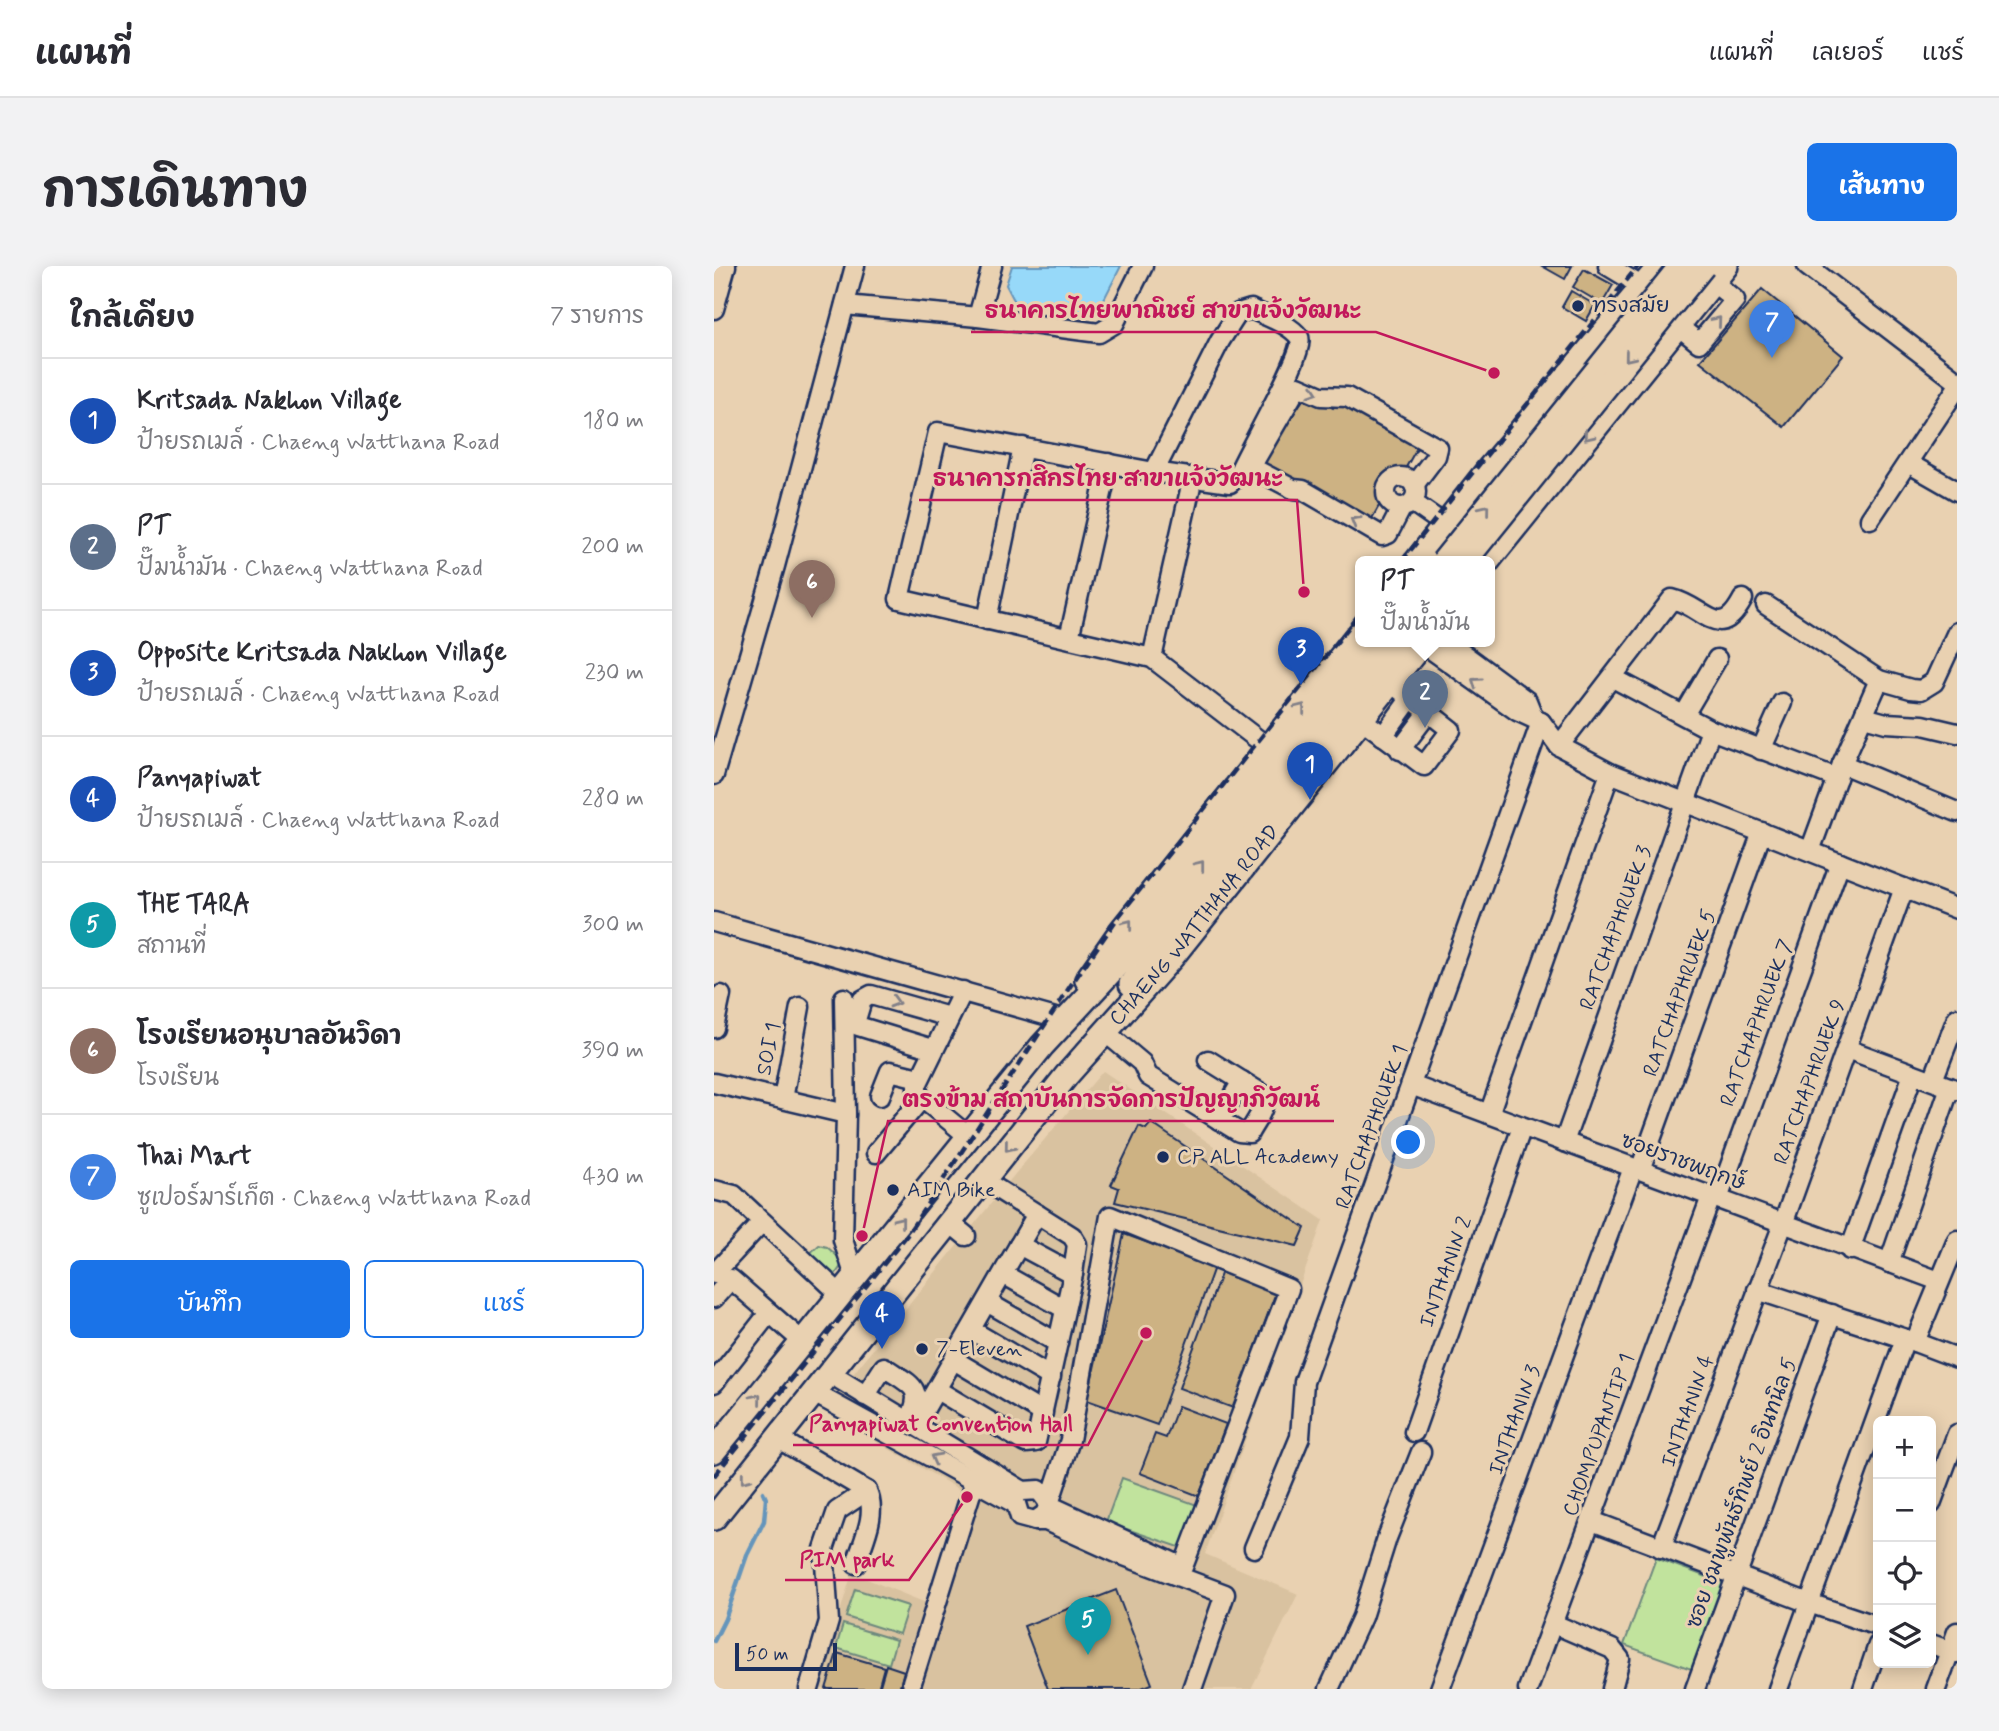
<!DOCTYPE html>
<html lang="th">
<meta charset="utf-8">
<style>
body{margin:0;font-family:Mynerve,"Playpen Sans Thai",sans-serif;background:#f2f2f3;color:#2b2b33}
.controls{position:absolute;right:21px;bottom:21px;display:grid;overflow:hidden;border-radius:10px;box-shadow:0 4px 18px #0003}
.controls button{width:63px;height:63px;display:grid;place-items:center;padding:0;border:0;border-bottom:2px solid #e1e1e2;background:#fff;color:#2b2b33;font:35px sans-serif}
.scale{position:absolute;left:21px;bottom:18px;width:102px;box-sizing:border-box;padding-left:7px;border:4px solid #1b2f5e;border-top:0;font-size:19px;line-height:24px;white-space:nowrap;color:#1b2f5e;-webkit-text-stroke:5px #e9d1b1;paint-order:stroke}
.you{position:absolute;left:695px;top:877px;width:24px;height:24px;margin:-18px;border:5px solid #fff;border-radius:50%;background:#1a73e8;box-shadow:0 0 0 10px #1a73e833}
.badge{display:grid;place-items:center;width:46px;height:46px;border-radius:50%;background:#1a73e8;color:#fff;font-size:23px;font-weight:700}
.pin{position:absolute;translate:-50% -58px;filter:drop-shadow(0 2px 4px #0008)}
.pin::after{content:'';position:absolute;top:37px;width:24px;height:21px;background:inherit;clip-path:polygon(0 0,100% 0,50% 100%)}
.popup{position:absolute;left:641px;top:290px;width:140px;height:91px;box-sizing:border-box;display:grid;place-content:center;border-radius:10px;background:#fff;filter:drop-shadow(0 2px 5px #0005);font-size:23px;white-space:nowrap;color:#7c7c81}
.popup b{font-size:26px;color:#2b2b33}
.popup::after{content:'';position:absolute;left:50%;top:100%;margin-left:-14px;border:14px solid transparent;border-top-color:#fff}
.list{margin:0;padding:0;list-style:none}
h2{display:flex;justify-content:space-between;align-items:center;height:91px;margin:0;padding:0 28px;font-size:30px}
h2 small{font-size:23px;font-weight:400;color:#7c7c81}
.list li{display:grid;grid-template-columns:46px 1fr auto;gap:21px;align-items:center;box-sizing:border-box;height:126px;padding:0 28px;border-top:2px solid #e1e1e2}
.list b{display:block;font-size:26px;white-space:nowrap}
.list p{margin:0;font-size:23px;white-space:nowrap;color:#7c7c81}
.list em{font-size:23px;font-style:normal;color:#7c7c81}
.actions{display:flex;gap:14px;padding:21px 28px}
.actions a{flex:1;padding:16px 0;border:2px solid #1a73e8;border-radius:10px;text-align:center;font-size:24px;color:#1a73e8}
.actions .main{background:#1a73e8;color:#fff}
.icon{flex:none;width:38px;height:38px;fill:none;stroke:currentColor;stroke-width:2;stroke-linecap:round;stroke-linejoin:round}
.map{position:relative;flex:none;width:1243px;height:1423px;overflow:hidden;border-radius:10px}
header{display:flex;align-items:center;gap:42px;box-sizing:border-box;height:98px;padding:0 35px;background:#fff;border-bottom:2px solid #e1e1e2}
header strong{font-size:33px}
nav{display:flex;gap:38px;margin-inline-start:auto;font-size:24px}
.intro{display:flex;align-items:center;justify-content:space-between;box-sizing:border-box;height:168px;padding:0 42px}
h1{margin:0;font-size:49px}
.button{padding:18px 32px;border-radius:10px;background:#1a73e8;color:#fff;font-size:24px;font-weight:700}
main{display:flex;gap:42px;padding:0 42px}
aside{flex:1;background:#fff;border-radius:10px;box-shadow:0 4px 18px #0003}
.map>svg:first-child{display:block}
</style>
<header>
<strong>แผนที่</strong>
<nav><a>แผนที่</a><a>เลเยอร์</a><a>แชร์</a></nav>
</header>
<div class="intro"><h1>การเดินทาง</h1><a class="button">เส้นทาง</a></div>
<main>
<aside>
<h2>ใกล้เคียง<small>7 รายการ</small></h2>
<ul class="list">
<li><span class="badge" style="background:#1a4fb4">1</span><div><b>Kritsada Nakhon Village</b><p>ป้ายรถเมล์ · Chaeng Watthana Road</p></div><em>180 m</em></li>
<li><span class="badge" style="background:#5c6f8a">2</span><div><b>PT</b><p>ปั๊มน้ำมัน · Chaeng Watthana Road</p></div><em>200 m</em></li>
<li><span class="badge" style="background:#1a4fb4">3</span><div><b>Opposite Kritsada Nakhon Village</b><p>ป้ายรถเมล์ · Chaeng Watthana Road</p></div><em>230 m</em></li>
<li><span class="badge" style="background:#1a4fb4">4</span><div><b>Panyapiwat</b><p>ป้ายรถเมล์ · Chaeng Watthana Road</p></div><em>280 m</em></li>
<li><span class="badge" style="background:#0f9aa8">5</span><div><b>THE TARA</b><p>สถานที่</p></div><em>300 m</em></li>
<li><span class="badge" style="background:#8d6e63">6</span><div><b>โรงเรียนอนุบาลอันวิดา</b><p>โรงเรียน</p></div><em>390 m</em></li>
<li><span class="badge" style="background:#3f7fe0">7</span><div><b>Thai Mart</b><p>ซูเปอร์มาร์เก็ต · Chaeng Watthana Road</p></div><em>430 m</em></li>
</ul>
<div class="actions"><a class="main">บันทึก</a><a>แชร์</a></div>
</aside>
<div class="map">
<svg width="1243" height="1423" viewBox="0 0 1243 1423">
<rect width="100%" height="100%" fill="#e9d1b1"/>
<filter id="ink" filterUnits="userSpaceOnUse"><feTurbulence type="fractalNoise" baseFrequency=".0143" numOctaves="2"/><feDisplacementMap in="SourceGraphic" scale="14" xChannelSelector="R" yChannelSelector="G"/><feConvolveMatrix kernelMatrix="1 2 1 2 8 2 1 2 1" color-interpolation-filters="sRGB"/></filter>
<g filter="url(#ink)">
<!-- built -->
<polygon fill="#d9c2a0" points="389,805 609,954 491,1288 584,1328 537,1423 102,1423 138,1307 212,1337 246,1224 109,1145 301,908"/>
<!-- green -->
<g fill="#c1e39d" stroke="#6e897e" stroke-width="2">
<polygon points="105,979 113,981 130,996 116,1016 93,990"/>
<polygon points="408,1212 486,1240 471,1283 392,1256"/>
<polygon points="942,1292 1012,1318 980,1404 910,1379"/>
<polygon points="141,1323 194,1340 185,1368 132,1351"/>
<polygon points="129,1358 182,1374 175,1398 122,1382"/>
</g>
<!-- water -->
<polygon fill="#97d9f9" stroke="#6595bb" stroke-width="2" points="298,0 407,0 385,43 376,47 301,36 292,19"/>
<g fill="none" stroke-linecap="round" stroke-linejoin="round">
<!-- stream -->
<polyline stroke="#6595bb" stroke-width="4.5" points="0,1375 11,1353 33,1289 50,1255 52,1233 49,1226"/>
</g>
<!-- building -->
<g fill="#cdb283" stroke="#1b2f5e" stroke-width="2">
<polygon points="828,0 858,0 851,13"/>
<polygon points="870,3 899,19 888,38 859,21"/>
<polygon points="1048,23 1129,90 1070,161 986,95"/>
<polygon points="857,25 881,39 872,55 848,41"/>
<polygon points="593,128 619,142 628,133 704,180 691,203 678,206 663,225 666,238 655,258 587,215 582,219 545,198"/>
<polygon points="437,857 591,962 583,980 401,936 405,922 397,919 425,860 432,863"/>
<polygon points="410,968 500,1001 443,1159 373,1134"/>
<polygon points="508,1005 562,1026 519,1142 465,1122"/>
<polygon points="464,1140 512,1158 485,1230 426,1207 441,1168 452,1172"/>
<polygon points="402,1324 438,1418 425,1423 334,1423 310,1360"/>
<polygon points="123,1387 170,1401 164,1423 112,1423"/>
<polygon points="172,1399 190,1405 185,1423 165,1423"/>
</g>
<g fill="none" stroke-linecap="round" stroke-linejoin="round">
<!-- minor casing -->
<g stroke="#1b2f5e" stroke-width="23">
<g id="minor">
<polyline points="894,0 929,21"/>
<polyline points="1093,0 1243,115"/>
<polyline points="131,39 264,51 385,67 400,58 429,0"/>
<polyline points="0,43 12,0"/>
<polyline points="264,51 278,0"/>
<polyline points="963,59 985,77 1021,34 999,16"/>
<polyline points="1194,197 1243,225"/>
<path d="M440,206l66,-131 18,-28 13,-4c14,7 39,15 48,28 8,13 -54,118 -62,139l-7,7 -76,-11 -216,-40 -39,167 253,59 117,90"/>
<circle cx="687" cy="226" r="15"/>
<polyline points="698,236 731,259"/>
<polyline points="688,241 674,268 668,270 589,224 579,223 537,201 584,120 607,130 633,131 724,182 722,190 700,219"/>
<polyline points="1156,253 1243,122"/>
<polyline points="1052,339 1165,414 1197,423 1207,424 1220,416 1243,366"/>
<polyline points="273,354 309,181"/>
<polyline points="355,372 395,197"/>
<polyline points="733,376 813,435 819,450"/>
<polyline points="708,377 803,445 827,456 845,480 896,507 1243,643"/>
<polyline points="438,392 479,211"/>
<polyline points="899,412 997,464 1123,512"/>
<polyline points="970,449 1003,393"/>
<polyline points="1150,451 1172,457 1209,459 1243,467"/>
<polyline points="647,453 710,500 737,464 677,417"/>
<polyline points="669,470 696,433"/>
<path d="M845,480l113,-147c34,8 47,45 71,0"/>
<polyline points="686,484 714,447"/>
<polyline points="1047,484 1068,437"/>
<polyline points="1128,498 1243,546"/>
<polyline points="0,509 61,300 141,0"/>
<polyline points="1096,585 1128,498 1165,414"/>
<polyline points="0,656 345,753"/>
<polyline points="249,725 203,819 203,826 208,832 254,870"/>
<polyline points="130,732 132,848"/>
<polyline points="0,762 7,729"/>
<path d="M391,766l37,31 6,13 91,56 10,1c6,-12 21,-28 12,-40l-53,-33"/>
<polyline points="219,783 144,760 142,754 148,734 157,729 235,751"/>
<polyline points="1133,783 1243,824"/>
<polyline points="1219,814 1243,752"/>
<polyline points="0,817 132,848 129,974 141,1011"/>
<polyline points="697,819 1225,1015"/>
<polyline points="166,830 176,805 205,812"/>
<polyline points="69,833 86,741"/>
<polyline points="775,848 896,507"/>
<polyline points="505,854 528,815"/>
<polyline points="850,876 997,464"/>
<polyline points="162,887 208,832"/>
<polyline points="926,904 1048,566"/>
<polyline points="0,924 20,929 126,1028"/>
<polyline points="1004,933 1126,597"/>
<polyline points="235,956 252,970"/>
<polyline points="305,979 359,1008"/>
<polyline points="1136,984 1199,808"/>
<polyline points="1175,997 1236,821"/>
<polyline points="0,1008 48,956"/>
<polyline points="289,1008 351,1043"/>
<polyline points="1043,1024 1201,1076 1243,1092"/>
<polyline points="0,1032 17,1013 88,1075"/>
<polyline points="273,1036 344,1077"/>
<polyline points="257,1064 337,1111"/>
<polyline points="1201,1076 1243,974"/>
<polyline points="240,1094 329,1147"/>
<polyline points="115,1107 309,1225 325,1224 337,1240 469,1301 575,1023 396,950 356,1174 335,1238 331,1248 321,1255"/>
<polyline points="0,1117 55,1047"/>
<polyline points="223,1124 312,1177 322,1176 359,1008 363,978 358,970 269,914"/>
<polyline points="100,1127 302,1238 306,1251 321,1255 332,1255 405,1288 511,1328 478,1423"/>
<path d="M151,1130l19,-29c26,18 41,19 26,52"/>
<polyline points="201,1160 323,948"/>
<polyline points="700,1166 808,861"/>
<path d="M63,1172l90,53c11,23 -4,50 -11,73"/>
<polyline points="1217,1238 1243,1168"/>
<polyline points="878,1255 1095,1337 1164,1360"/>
<polyline points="540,1282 586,1171 590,1116 827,456"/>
<polyline points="947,1282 1069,958 1190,622"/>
<polyline points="840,1358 898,1383 906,1393 898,1423"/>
<polyline points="1217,1378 1243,1387"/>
<polyline points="198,1416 261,1214"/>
<polyline points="95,1423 115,1355 110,1283 123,1245 153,1225"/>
<polyline points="615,1423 648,1351 673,1272 707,1186"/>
<polyline points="726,1423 919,902"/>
<polyline points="814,1423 997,931"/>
<polyline points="981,1423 1118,1048"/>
<polyline points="1064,1423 1191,1073"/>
<polyline points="1149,1423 1164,1379"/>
<polyline points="1222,1423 1243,1366"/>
</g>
</g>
<!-- major casing -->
<g stroke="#1b2f5e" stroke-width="28">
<g id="major">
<polyline points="702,296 773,205 946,0"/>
<polyline points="773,296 1012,0"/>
<polyline points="373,714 407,665 646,367"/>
<polyline points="417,718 440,685 685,376"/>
<polyline points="0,1185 328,780 429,671 664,376"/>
<path id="s1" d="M0,1252l353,-443 105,-118 251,-315"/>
</g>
</g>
<!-- minor -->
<use href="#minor" stroke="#e9d1b1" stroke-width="18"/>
<!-- major -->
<use href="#major" stroke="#e9d1b1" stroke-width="23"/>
<!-- rail -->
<g stroke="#1b2f5e" stroke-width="4.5" stroke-dasharray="10 5" stroke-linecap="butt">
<polyline points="687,296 924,0"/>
<polyline points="0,1210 193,969 357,719 405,650 646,347"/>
</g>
<!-- major-bridge casing -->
<g stroke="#1b2f5e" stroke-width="28" stroke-linecap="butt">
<g id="major-bridge">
<polyline points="729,296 967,0"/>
<polyline points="750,296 989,0"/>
</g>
</g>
<!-- major-bridge -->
<use href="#major-bridge" stroke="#e9d1b1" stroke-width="23"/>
</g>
<!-- one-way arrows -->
<defs><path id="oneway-chevron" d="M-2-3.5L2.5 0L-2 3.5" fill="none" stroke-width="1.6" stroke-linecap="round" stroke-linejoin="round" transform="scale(1.75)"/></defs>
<g stroke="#828088">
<use href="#oneway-chevron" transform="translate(1003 55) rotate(-50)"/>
<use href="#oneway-chevron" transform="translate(915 91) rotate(129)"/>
<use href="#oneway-chevron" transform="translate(599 126) rotate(19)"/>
<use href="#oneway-chevron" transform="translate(874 170) rotate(129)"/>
<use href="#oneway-chevron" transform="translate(771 243) rotate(-51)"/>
<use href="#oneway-chevron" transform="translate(641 255) rotate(-149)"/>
<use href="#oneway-chevron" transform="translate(762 416) rotate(-145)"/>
<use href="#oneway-chevron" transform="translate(587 442) rotate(-52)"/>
<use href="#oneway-chevron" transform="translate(486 599) rotate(-52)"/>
<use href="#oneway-chevron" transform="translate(414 658) rotate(-52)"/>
<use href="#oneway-chevron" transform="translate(181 736) rotate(16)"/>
<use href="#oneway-chevron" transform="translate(295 881) rotate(129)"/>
<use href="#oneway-chevron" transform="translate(186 955) rotate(-51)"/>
<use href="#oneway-chevron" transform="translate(43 1132) rotate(-51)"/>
<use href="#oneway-chevron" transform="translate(221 1192) rotate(-152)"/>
<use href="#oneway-chevron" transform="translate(31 1213) rotate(128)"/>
</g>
</g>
<!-- markers -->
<g fill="#1b2f5e" stroke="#e9d1b1" stroke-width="2.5">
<circle cx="864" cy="40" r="7"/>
<circle cx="449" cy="891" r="7"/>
<circle cx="179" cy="924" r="7"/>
<circle cx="208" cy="1083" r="7"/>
</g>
<g text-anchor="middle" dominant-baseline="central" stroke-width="6" stroke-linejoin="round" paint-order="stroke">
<!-- poi labels -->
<g font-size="21" fill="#1b2f5e" stroke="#e9d1b1" text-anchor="start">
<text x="878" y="40">ทรงสมัย</text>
<text x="463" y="891">CP ALL Academy</text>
<text x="193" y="924">AIM Bike</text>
<text x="222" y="1083">7-Eleven</text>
</g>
<!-- street labels -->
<g font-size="21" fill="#1b2f5e" stroke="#e9d1b1">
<text stroke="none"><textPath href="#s1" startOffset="763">CHAENG WATTHANA ROAD</textPath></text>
<text transform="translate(902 662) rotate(-70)">RATCHAPHRUEK 3</text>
<text transform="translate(966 727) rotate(-70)">RATCHAPHRUEK 5</text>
<text transform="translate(1043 757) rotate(-70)">RATCHAPHRUEK 7</text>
<text transform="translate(55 783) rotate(-79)">SOI 1</text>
<text transform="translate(1096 816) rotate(-70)">RATCHAPHRUEK 9</text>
<text transform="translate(658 861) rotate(-70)">RATCHAPHRUEK 1</text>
<text transform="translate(969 896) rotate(20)">ซอยราชพฤกษ์</text>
<text transform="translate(732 1006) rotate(-70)">INTHANIN 2</text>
<text transform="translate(974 1145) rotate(-70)">INTHANIN 4</text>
<text transform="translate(801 1154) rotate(-70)">INTHANIN 3</text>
<text transform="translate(885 1169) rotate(-70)">CHOMPUPANTIP 1</text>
<text transform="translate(1028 1227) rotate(-70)">ซอย ชมพูพันธ์ทิพย์ 2 อินทนิล 5</text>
</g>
</g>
<!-- callouts -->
<path fill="none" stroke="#c2185b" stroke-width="2.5" d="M780 107L662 66H257M590 326L583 234H205M148 970L174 855H620M432 1067L374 1179H79M253 1231L195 1314H71"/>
<g fill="#c2185b" stroke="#e9d1b1" stroke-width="2.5">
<circle cx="780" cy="107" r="7"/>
<circle cx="590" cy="326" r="7"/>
<circle cx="148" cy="970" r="7"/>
<circle cx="432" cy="1067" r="7"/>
<circle cx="253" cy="1231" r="7"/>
</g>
<g font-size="23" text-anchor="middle" font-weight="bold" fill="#c2185b" stroke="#e9d1b1" stroke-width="6" stroke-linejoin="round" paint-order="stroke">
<text x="459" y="52">ธนาคารไทยพาณิชย์ สาขาแจ้งวัฒนะ</text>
<text x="394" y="220">ธนาคารกสิกรไทย สาขาแจ้งวัฒนะ</text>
<text x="397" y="841">ตรงข้าม สถาบันการจัดการปัญญาภิวัฒน์</text>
<text x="227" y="1165">Panyapiwat Convention Hall</text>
<text x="133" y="1301">PIM park</text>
</g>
</svg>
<div class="controls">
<button>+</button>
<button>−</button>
<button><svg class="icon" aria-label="locate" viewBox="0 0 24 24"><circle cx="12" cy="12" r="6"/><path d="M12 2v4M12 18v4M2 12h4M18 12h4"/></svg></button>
<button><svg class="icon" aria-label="layers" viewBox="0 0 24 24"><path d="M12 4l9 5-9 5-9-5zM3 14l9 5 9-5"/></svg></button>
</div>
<div class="scale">50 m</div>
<div class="you"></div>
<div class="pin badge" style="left:596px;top:534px;background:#1a4fb4">1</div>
<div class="pin badge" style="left:711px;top:462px;background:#5c6f8a">2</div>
<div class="popup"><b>PT</b>ปั๊มน้ำมัน</div>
<div class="pin badge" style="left:587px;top:419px;background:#1a4fb4">3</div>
<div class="pin badge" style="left:168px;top:1083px;background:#1a4fb4">4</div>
<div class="pin badge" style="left:374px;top:1389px;background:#0f9aa8">5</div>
<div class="pin badge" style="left:98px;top:352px;background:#8d6e63">6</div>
<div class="pin badge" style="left:1058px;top:92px;background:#3f7fe0">7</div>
</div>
</main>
